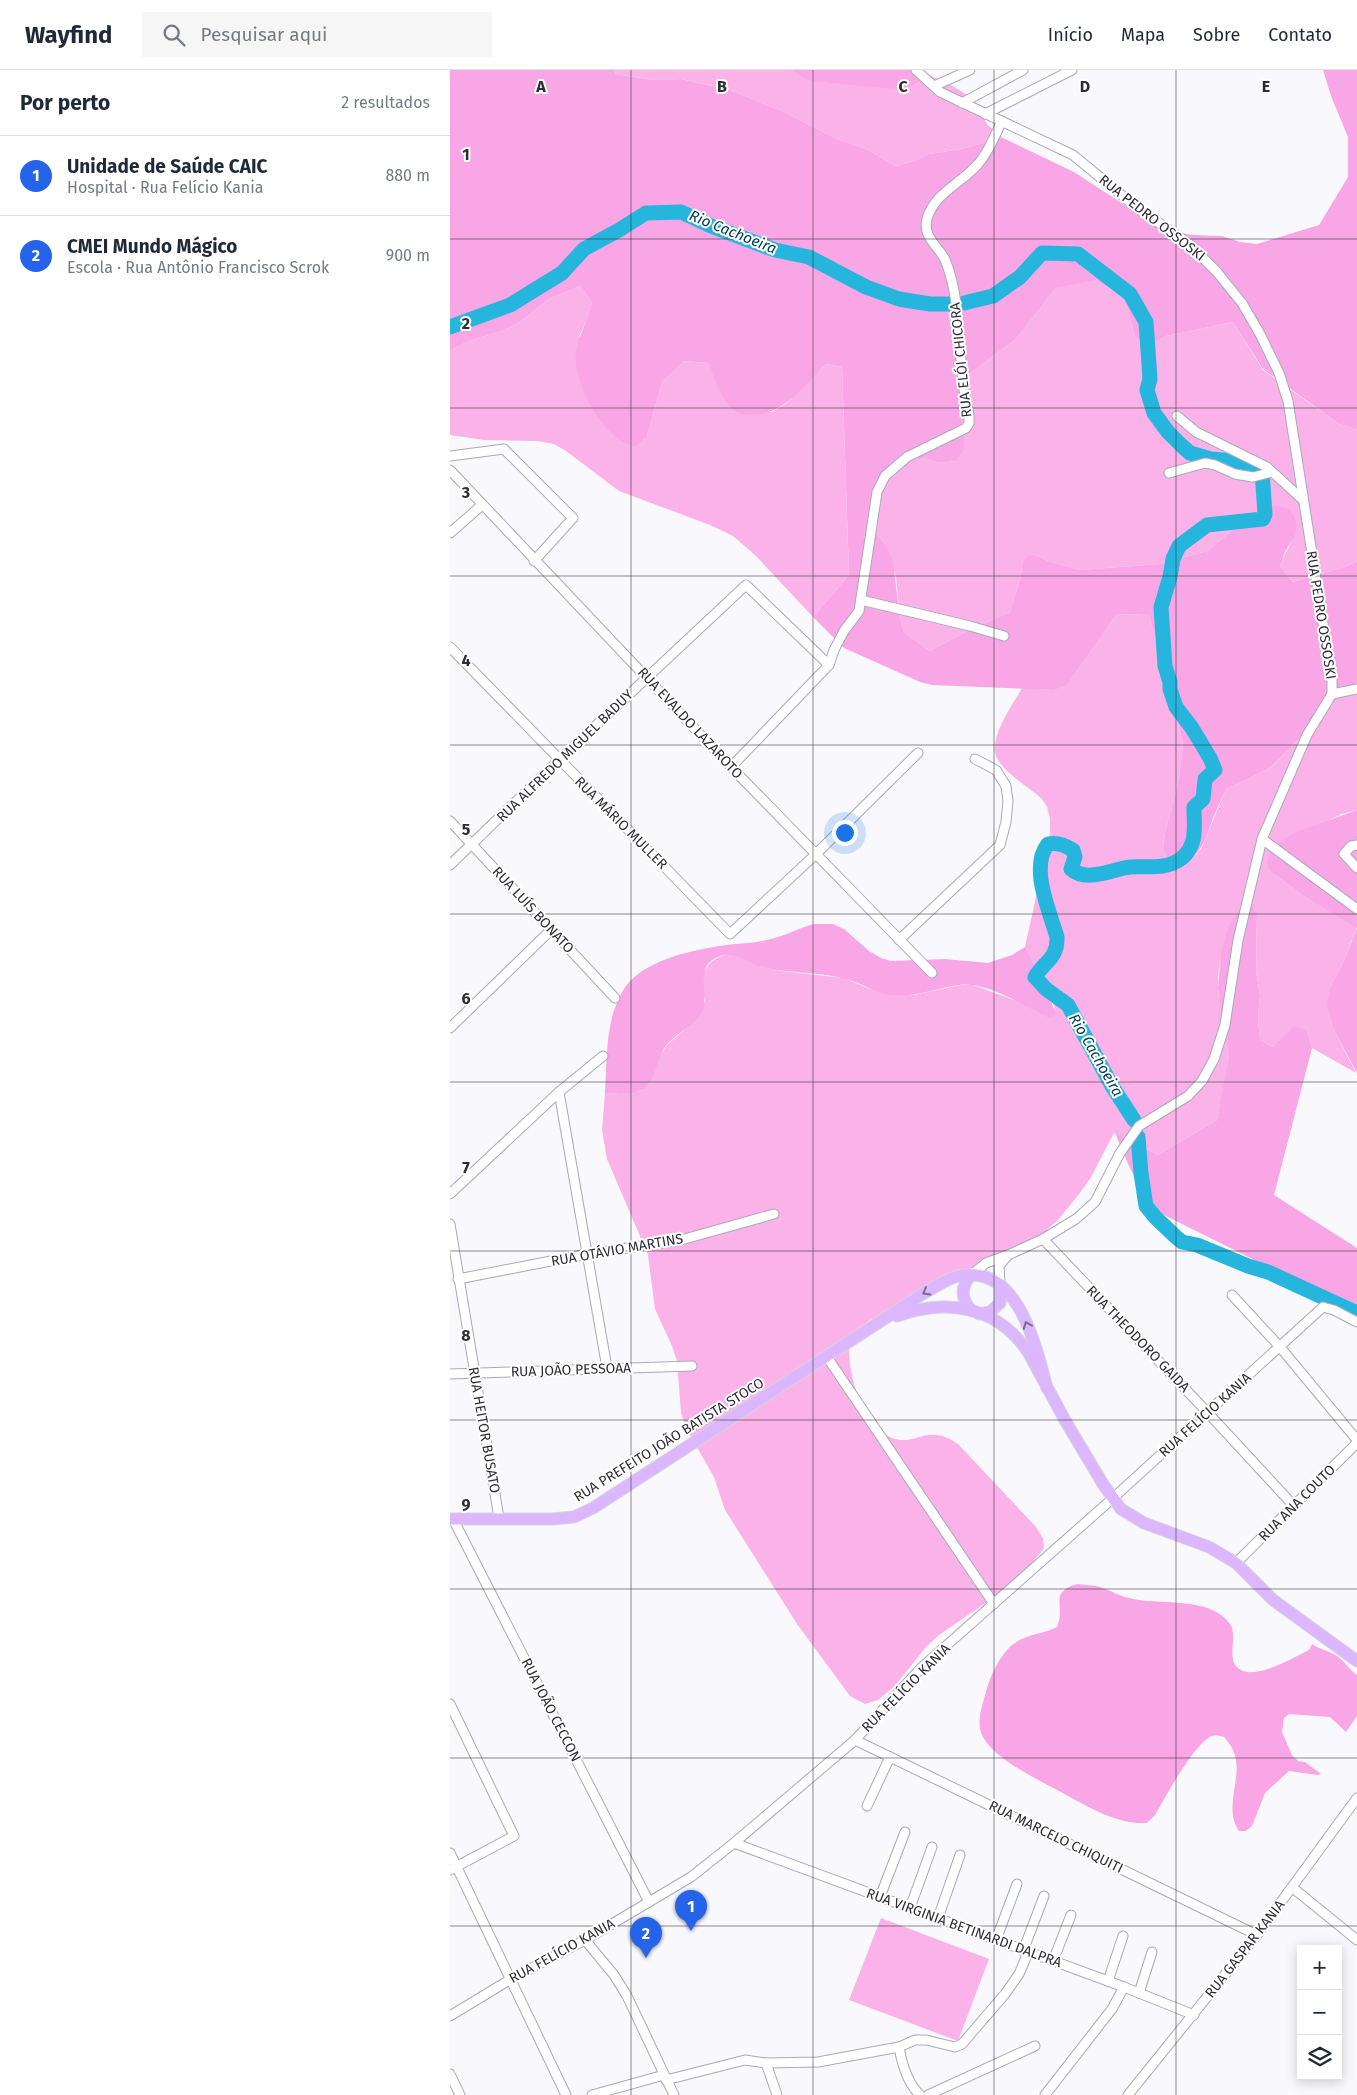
<!DOCTYPE html>
<html lang="pt">
<meta charset="utf-8">
<style>
body{margin:0;font-family:"Fira Sans",sans-serif;background:#f6f6f7;color:#1f2937}
.controls{position:absolute;right:15px;bottom:15px;display:grid;overflow:hidden;border-radius:0px;box-shadow:0 2px 12px #0003}
.controls button{width:45px;height:45px;display:grid;place-items:center;padding:0;border:0;border-bottom:1px solid #e0e1e3;background:#fff;color:#1f2937;font:25px sans-serif}
.you{position:absolute;left:394px;top:762px;width:18px;height:18px;margin:-12px;border:4px solid #fff;border-radius:50%;background:#1a73e8;box-shadow:0 0 0 8px #1a73e833}
.badge{display:grid;place-items:center;width:32px;height:32px;border-radius:50%;background:#2563eb;color:#fff;font-size:16px;font-weight:700}
.pin{position:absolute;translate:-50% -41px;filter:drop-shadow(0 1px 2px #0008)}
.pin::after{content:'';position:absolute;top:26px;width:18px;height:15px;background:inherit;clip-path:polygon(0 0,100% 0,50% 100%)}
.list{margin:0;padding:0;list-style:none}
h2{display:flex;justify-content:space-between;align-items:center;height:65px;margin:0;padding:0 20px;font-size:21px}
h2 small{font-size:16px;font-weight:400;color:#747a83}
.list li{display:grid;grid-template-columns:32px 1fr auto;gap:15px;align-items:center;box-sizing:border-box;height:80px;padding:0 20px;border-top:1px solid #e0e1e3}
.list b{display:block;font-size:19px;white-space:nowrap}
.list p{margin:0;font-size:16px;white-space:nowrap;color:#747a83}
.list em{font-size:16px;font-style:normal;color:#747a83}
.icon{flex:none;width:28px;height:28px;fill:none;stroke:currentColor;stroke-width:2;stroke-linecap:round;stroke-linejoin:round}
.map{position:relative;flex:none;width:907px;height:2025px;overflow:hidden}
header{display:flex;align-items:center;gap:30px;box-sizing:border-box;height:70px;padding:0 25px;background:#fff;border-bottom:1px solid #e0e1e3}
header strong{font-size:24px}
nav{display:flex;gap:28px;margin-inline-start:auto;font-size:18px}
.search{width:350px;height:45px;background:#f6f6f7;display:flex;align-items:center;gap:12px;box-sizing:border-box;padding:0 18px;border-radius:0px;color:#747a83;font-size:19px}
main{display:flex}
aside{flex:1;background:#fff}
.map>svg:first-child{display:block}
</style>
<header>
<strong>Wayfind</strong>
<div class="search"><svg class="icon" aria-label="search" viewBox="0 0 24 24"><circle cx="10" cy="10" r="6"/><path d="M15 15l6 6"/></svg>Pesquisar aqui</div>
<nav><a>Início</a><a>Mapa</a><a>Sobre</a><a>Contato</a></nav>
</header>
<main>
<aside>
<h2>Por perto<small>2 resultados</small></h2>
<ul class="list">
<li><span class="badge">1</span><div><b>Unidade de Saúde CAIC</b><p>Hospital · Rua Felício Kania</p></div><em>880 m</em></li>
<li><span class="badge">2</span><div><b>CMEI Mundo Mágico</b><p>Escola · Rua Antônio Francisco Scrok</p></div><em>900 m</em></li>
</ul>
</aside>
<div class="map">
<svg width="907" height="2025" viewBox="0 0 907 2025">
<rect width="100%" height="100%" fill="#f9f9fd"/>
<!-- green -->
<g fill="#fab2e9">
<polygon points="164,0 342,0 368,12 401,14 464,15 481,6 498,13 517,25 538,55 553,68 511,79 479,84 464,91 446,96 416,79 387,69 332,41 280,20 231,9 202,10 166,4"/>
<path d="M645,209l25,13 8,17 6,25 23,7 9,-5 67,-14 30,48 76,54 18,6v131l-12,6 -52,15 -13,-16c5,-14 14,-26 17,-39l-40,-17 -50,41 -47,13 -80,6 -29,-8 -14,-6 -14,5 -3,19 -10,32 -43,19 -37,20 -26,-19 -4,-14 -4,-41 -11,-33 -9,-11 -7,-24 28,-51h27l15,5 16,-2 10,-18 -4,-32 1,-32 54,-40 40,-51z"/>
<path d="M130,216l12,16 -2,11 -11,23 68,100 15,-54 22,-21 24,2 19,41 45,8 15,-9 39,-39 16,3 7,208 -36,42 -58,-62 -22,-19 -23,-11 -91,-34 -53,-40 -12,-7 -17,-3 -53,-1 -34,-5v-84c19,-13 40,-15 61,-24 13,-6 22,-17 34,-25 10,-7 24,-11 35,-16z"/>
<path d="M667,544l32,1 12,45 2,30 13,27 7,26 -4,36 -14,54 -2,14 3,9 30,-1 6,-8 24,-58 32,-15 14,-8 72,-73 13,-2v119l-15,4 -17,8 -50,53 30,22 52,30 -15,38 -12,22 5,45 21,41 -44,-25 -5,-15 -27,8 -7,6 -13,-7 -2,-23 2,-22 -4,-24 1,-57 -17,-5c-18,30 -27,66 -19,101 3,15 8,29 8,45 0,20 -8,45 -12,65l-59,35 -44,-22 -24,46 -11,15 -21,26 -26,23 -162,77c-8,6 -17,14 -20,23 -5,28 14,84 42,95 24,9 35,-16 66,6l78,83 7,11 1,10 -12,15 -42,37 -51,35 -13,12 -32,40 -16,13 -13,4 -15,-8 -53,-72 -72,-114 -11,-33 -27,-47 -6,-17 -4,-52 -5,-15 -17,-37 -7,-54 -41,-96 -5,-29 3,-37 17,1 18,-3 8,-7 11,-27 8,-12 22,-19 16,-25 -3,-15 1,-13 8,-11 8,-5 9,-3 8,1 24,11 22,5 61,7 33,13 38,4 46,-10h13l49,18 17,10 16,-5 -30,-61 25,-114v-14l-3,-12 -5,-8c-13,-12 -34,-23 -44,-39 -12,-19 14,-54 24,-72l32,2 16,-9z"/>
<polygon points="431,1848 539,1889 508,1971 399,1930"/>
</g>
<!-- forest -->
<g fill="#f8a6e6">
<path d="M0,0h164l2,4 36,6 29,-1 49,11 52,21 55,28 29,10 30,17 18,-5 15,-7 32,-5 42,-11 71,34 89,58 30,5 29,1 18,6 17,2 62,-19 29,-48v-40l-17,-41 -8,-26h34v360l-18,-6 -76,-55 -30,-47 -67,14 -9,5h-15l-8,-7 -6,-25 -8,-17 -25,-12 -39,8 -40,51 -54,40 -1,32 4,32 -3,10 -7,8 -16,2 -15,-5h-27l-28,51 7,24 9,11 8,18 7,56 4,14 26,19 37,-20 43,-19 10,-32 3,-19 6,-6 8,1 14,6 29,8 80,-6 47,-13 50,-41 17,-4 13,2 7,7 3,12 -2,9 -10,16 -5,14 13,16 52,-15 12,-6v130l-13,2 -72,73 -14,8 -32,15c-4,10 -9,19 -13,29 -8,22 -16,55 -47,38l-3,-9 2,-14 14,-54 4,-36 -7,-26 -13,-27 -2,-30 -12,-45 -32,-1 -47,67 -6,5 -10,4 -122,-5 -12,-3 -76,-34 -31,-31 36,-42 -7,-208 -16,-3c-21,21 -41,50 -74,51 -9,0 -18,-3 -24,-10 -9,-12 -14,-29 -20,-42l-24,-2 -22,21 -15,54 -11,10c-31,-2 -64,-65 -60,-93 2,-19 13,-33 16,-51l-12,-16c-11,5 -25,9 -35,16 -12,8 -21,19 -34,25 -21,9 -42,11 -61,24z"/>
<polygon points="342,0 473,0 481,6 464,15 448,19 368,12 355,9"/>
<polygon points="907,740 907,858 855,827 825,805 819,799 817,791 821,781 829,772 846,762"/>
<path d="M800,835l7,8 -1,58 4,24 -2,22 2,23 13,7 21,-21c15,3 14,9 18,22l-38,147 83,53v63l-195,-97c-24,-20 -35,-54 -47,-81l43,22 59,-35 12,-63 -2,-21 -7,-28 -2,-20 3,-35 7,-25 12,-19z"/>
<path d="M364,854h19l11,5 25,22 12,7 10,3 54,-2 43,4 24,-8 13,-8 21,41 10,27 -6,3c-26,-11 -62,-37 -91,-33 -23,3 -44,13 -68,10 -14,-1 -25,-10 -39,-14 -21,-7 -45,-8 -67,-10 -8,-1 -18,-3 -26,-5 -13,-5 -25,-15 -39,-10 -27,10 -11,36 -17,54 -7,16 -28,23 -38,37 -9,13 -10,38 -26,44 -11,4 -23,3 -34,2 2,-33 0,-71 17,-101 18,-32 70,-42 104,-47 14,-2 28,-2 41,-5 16,-3 31,-12 47,-16z"/>
<polygon points="907,858 907,1003 885,962 877,935 880,917 892,895"/>
<path d="M627,1514c8,1 16,1 23,3 10,3 19,9 29,11 29,8 81,-3 101,26 9,13 -6,37 11,46 16,9 54,-13 68,-20l3,-6c8,6 16,6 25,12 8,5 12,14 20,19v41l-11,16 -16,-15 -41,-3 -5,4 -2,14 10,23 6,6 7,1 16,12 -3,1 -29,-4 -24,22 -13,33 -6,5h-7c-17,-25 6,-55 -6,-81 -2,-5 -6,-9 -9,-13 -4,-1 -8,-2 -12,-1 -17,6 -47,62 -57,79l-8,8c-31,2 -62,-18 -88,-32 -22,-12 -74,-36 -79,-62 -2,-12 3,-26 6,-37 4,-16 15,-40 29,-49 12,-9 29,-9 42,-16 9,-22 -9,-34 20,-43z"/>
</g>
<g fill="none" stroke-linecap="round" stroke-linejoin="round">
<!-- river -->
<g stroke="#26b6dd" stroke-width="15">
<path d="M514,233l29,-7 27,-19 22,-24 36,1 52,40 16,28 4,57 -3,11 7,23 14,19 14,14 8,7 21,6 32,3 17,5 2,4 3,43 -2,5 -56,6 -28,21 -6,13 -3,18 -9,30 4,59 5,16v7l6,18 16,21 18,30 5,12 -10,9 -2,20 -9,8c0,19 4,37 -12,51 -15,12 -35,8 -52,9 -18,2 -43,16 -59,2l4,-12 -2,-7c-8,-5 -16,-8 -25,-6 -19,23 2,68 9,93 1,21 -13,25 -22,40l11,12 22,16 44,81 22,34"/>
<polyline points="0,257 60,235 112,203 134,179 169,160 196,143 231,142 261,156 325,180 359,187 416,217 449,229 480,234 499,234"/>
<polyline points="688,1067 691,1103 696,1136 705,1147 726,1167 732,1172 747,1175 798,1196 818,1202 907,1243"/>
</g>
<!-- minor casing -->
<g stroke="#a6a9bb" stroke-width="11">
<g id="minor">
<polyline points="466,0 490,22 623,85 686,137 738,173 767,202 792,233 810,264 829,303 838,331 882,610 882,624 857,665 812,769 788,870 775,955 764,989 752,1011 738,1026 689,1056 670,1083 645,1132 626,1149 593,1169 558,1185 536,1193 521,1205"/>
<polyline points="484,16 520,0"/>
<polyline points="512,33 573,0"/>
<polyline points="535,44 622,0"/>
<polyline points="727,346 746,362 817,397 853,430"/>
<polyline points="0,386 54,379 123,448 84,491"/>
<polyline points="0,400 281,697 482,903"/>
<polyline points="719,403 755,393 765,395 785,404 803,407 822,402"/>
<polyline points="0,463 32,435"/>
<polyline points="411,530 520,556 554,566"/>
<polyline points="0,577 280,864 365,785 468,683"/>
<polyline points="882,624 907,619"/>
<path d="M281,697l98,-102 5,-15 10,-19 15,-20 18,-119 8,-16 22,-19 59,-29 3,-5c1,-11 -3,-22 -5,-33 -6,-41 -3,-90 -18,-128 -6,-16 -24,-23 -19,-43 7,-26 35,-36 51,-55 11,-12 17,-29 24,-43"/>
<polyline points="0,751 165,928"/>
<polyline points="812,769 907,839"/>
<polyline points="907,775 901,776 894,784 907,798"/>
<polyline points="0,795 109,690 296,515 379,595"/>
<polyline points="449,870 550,775 556,752 558,731 556,716 546,700 525,689"/>
<polyline points="0,958 102,859"/>
<polyline points="109,1022 157,1298"/>
<polyline points="0,1124 109,1022 153,986"/>
<polyline points="0,1154 49,1448"/>
<polyline points="593,1169 758,1343 844,1436"/>
<polyline points="8,1209 137,1184 231,1170 324,1144"/>
<polyline points="550,1214 549,1196 558,1185"/>
<polyline points="782,1225 830,1277 907,1370"/>
<polyline points="377,1287 544,1534"/>
<polyline points="0,1304 242,1296"/>
<polyline points="3,1449 199,1832"/>
<polyline points="786,1493 907,1373"/>
<polyline points="0,1634 64,1766 0,1800"/>
<polyline points="405,1670 807,1865"/>
<polyline points="417,1736 440,1687"/>
<polyline points="284,1773 674,1917 744,1945"/>
<polyline points="0,1783 116,2025"/>
<polyline points="843,1818 907,1870"/>
<polyline points="430,1827 455,1762"/>
<polyline points="460,1838 482,1777"/>
<polyline points="488,1848 510,1785"/>
<polyline points="135,1870 164,1905 177,1926 224,2025"/>
<polyline points="546,1870 567,1814"/>
<polyline points="573,1881 594,1826"/>
<polyline points="603,1891 621,1845"/>
<polyline points="658,1911 673,1866"/>
<polyline points="689,1923 702,1882"/>
<polyline points="0,1946 61,1909 135,1870 241,1807 284,1773 405,1670 471,1598 662,1429 873,1237 884,1240 907,1252"/>
<path d="M449,1977c3,17 8,36 21,48"/>
<polyline points="316,1993 327,2025"/>
<polyline points="0,2004 10,2025"/>
<polyline points="216,2010 295,1990 316,1993 368,1992 449,1977 465,1970 476,1970 505,1977 512,1974 555,1924 569,1904 578,1883"/>
<polyline points="142,2025 214,2005"/>
<polyline points="478,2025 585,1976"/>
<polyline points="595,2025 662,1939 674,1917"/>
<polyline points="678,2025 807,1865 907,1728"/>
</g>
</g>
<!-- major casing -->
<g stroke="#d5d5d7" stroke-width="13">
<g id="major">
<path d="M521,1205c-11,12 -10,25 1,36"/>
<polyline points="529,1244 540,1242 550,1233 550,1214"/>
<path d="M447,1246c50,-18 100,-10 131,36l38,70 37,62 18,25 23,14 65,24 27,16 37,37 84,61"/>
<path d="M0,1449h102l22,-2 19,-9 331,-215c10,-5 21,-13 31,-16 62,-18 81,69 92,111"/>
</g>
</g>
<!-- minor -->
<use href="#minor" stroke="#fff" stroke-width="9"/>
<!-- major -->
<use href="#major" stroke="#dcb6fe" stroke-width="11"/>
</g>
<!-- one-way arrows -->
<defs><path id="oneway-chevron" d="M-2-3.5L2.5 0L-2 3.5" fill="none" stroke-width="1.6" stroke-linecap="round" stroke-linejoin="round" transform="scale(1.25)"/></defs>
<g stroke="#7b6b8f">
<use href="#oneway-chevron" transform="translate(476 1222) rotate(150)"/>
<use href="#oneway-chevron" transform="translate(577 1255) rotate(-111)"/>
</g>
<!-- grid -->
<path fill="none" stroke="#2c2d35" stroke-width="1" stroke-opacity="0.55" d="M181,0v2025M363,0v2025M544,0v2025M726,0v2025M0,169h907M0,338h907M0,506h907M0,675h907M0,844h907M0,1012h907M0,1181h907M0,1350h907M0,1519h907M0,1688h907M0,1856h907"/>
<g text-anchor="middle" dominant-baseline="central" stroke-width="4" stroke-linejoin="round" paint-order="stroke">
<!-- street labels -->
<g font-size="14" fill="#2c2d35" stroke="#fff">
<text transform="translate(702 148) rotate(38)">RUA PEDRO OSSOSKI</text>
<text transform="translate(511 290) rotate(-96)">RUA ELÓI CHICORA</text>
<text transform="translate(871 545) rotate(81)">RUA PEDRO OSSOSKI</text>
<text transform="translate(240 653) rotate(47)">RUA EVALDO LAZAROTO</text>
<text transform="translate(115 686) rotate(-44)">RUA ALFREDO MIGUEL BADUY</text>
<text transform="translate(171 753) rotate(45)">RUA MÁRIO MULLER</text>
<text transform="translate(83 840) rotate(47)">RUA LUÍS BONATO</text>
<text transform="translate(167 1180) rotate(-10)">RUA OTÁVIO MARTINS</text>
<text transform="translate(688 1269) rotate(46)">RUA THEODORO GAIDA</text>
<text transform="translate(121 1300) rotate(-2)">RUA JOÃO PESSOAA</text>
<text transform="translate(755 1345) rotate(-42)">RUA FELÍCIO KANIA</text>
<text transform="translate(34 1360) rotate(80)">RUA HEITOR BUSATO</text>
<text transform="translate(219 1370) rotate(-32)">RUA PREFEITO JOÃO BATISTA STOCO</text>
<text transform="translate(847 1433) rotate(-45)">RUA ANA COUTO</text>
<text transform="translate(456 1618) rotate(-45)">RUA FELÍCIO KANIA</text>
<text transform="translate(101 1640) rotate(63)">RUA JOÃO CECCON</text>
<text transform="translate(606 1767) rotate(26)">RUA MARCELO CHIQUITI</text>
<text transform="translate(514 1858) rotate(20)">RUA VIRGINIA BETINARDI DALPRA</text>
<text transform="translate(795 1879) rotate(-52)">RUA GASPAR KANIA</text>
<text transform="translate(112 1881) rotate(-29)">RUA FELÍCIO KANIA</text>
</g>
<!-- water labels -->
<g font-size="15" font-style="italic" fill="#024050" stroke="#fff">
<text transform="translate(283 162) rotate(22)">Rio Cachoeira</text>
<text transform="translate(646 985) rotate(60)">Rio Cachoeira</text>
</g>
</g>
<g font-size="16" text-anchor="middle" font-weight="bold" fill="#2c2d35" stroke="#fff" stroke-width="4" stroke-linejoin="round" paint-order="stroke">
<text x="91" y="22">A</text>
<text x="272" y="22">B</text>
<text x="453" y="22">C</text>
<text x="635" y="22">D</text>
<text x="816" y="22">E</text>
<text x="16" y="90">1</text>
<text x="16" y="259">2</text>
<text x="16" y="428">3</text>
<text x="16" y="596">4</text>
<text x="16" y="765">5</text>
<text x="16" y="934">6</text>
<text x="16" y="1103">7</text>
<text x="16" y="1271">8</text>
<text x="16" y="1440">9</text>
</g>
</svg>
<div class="controls">
<button>+</button>
<button>−</button>
<button><svg class="icon" aria-label="layers" viewBox="0 0 24 24"><path d="M12 4l9 5-9 5-9-5zM3 14l9 5 9-5"/></svg></button>
</div>
<div class="you"></div>
<div class="pin badge" style="left:241px;top:1861px">1</div>
<div class="pin badge" style="left:196px;top:1888px">2</div>
</div>
</main>
